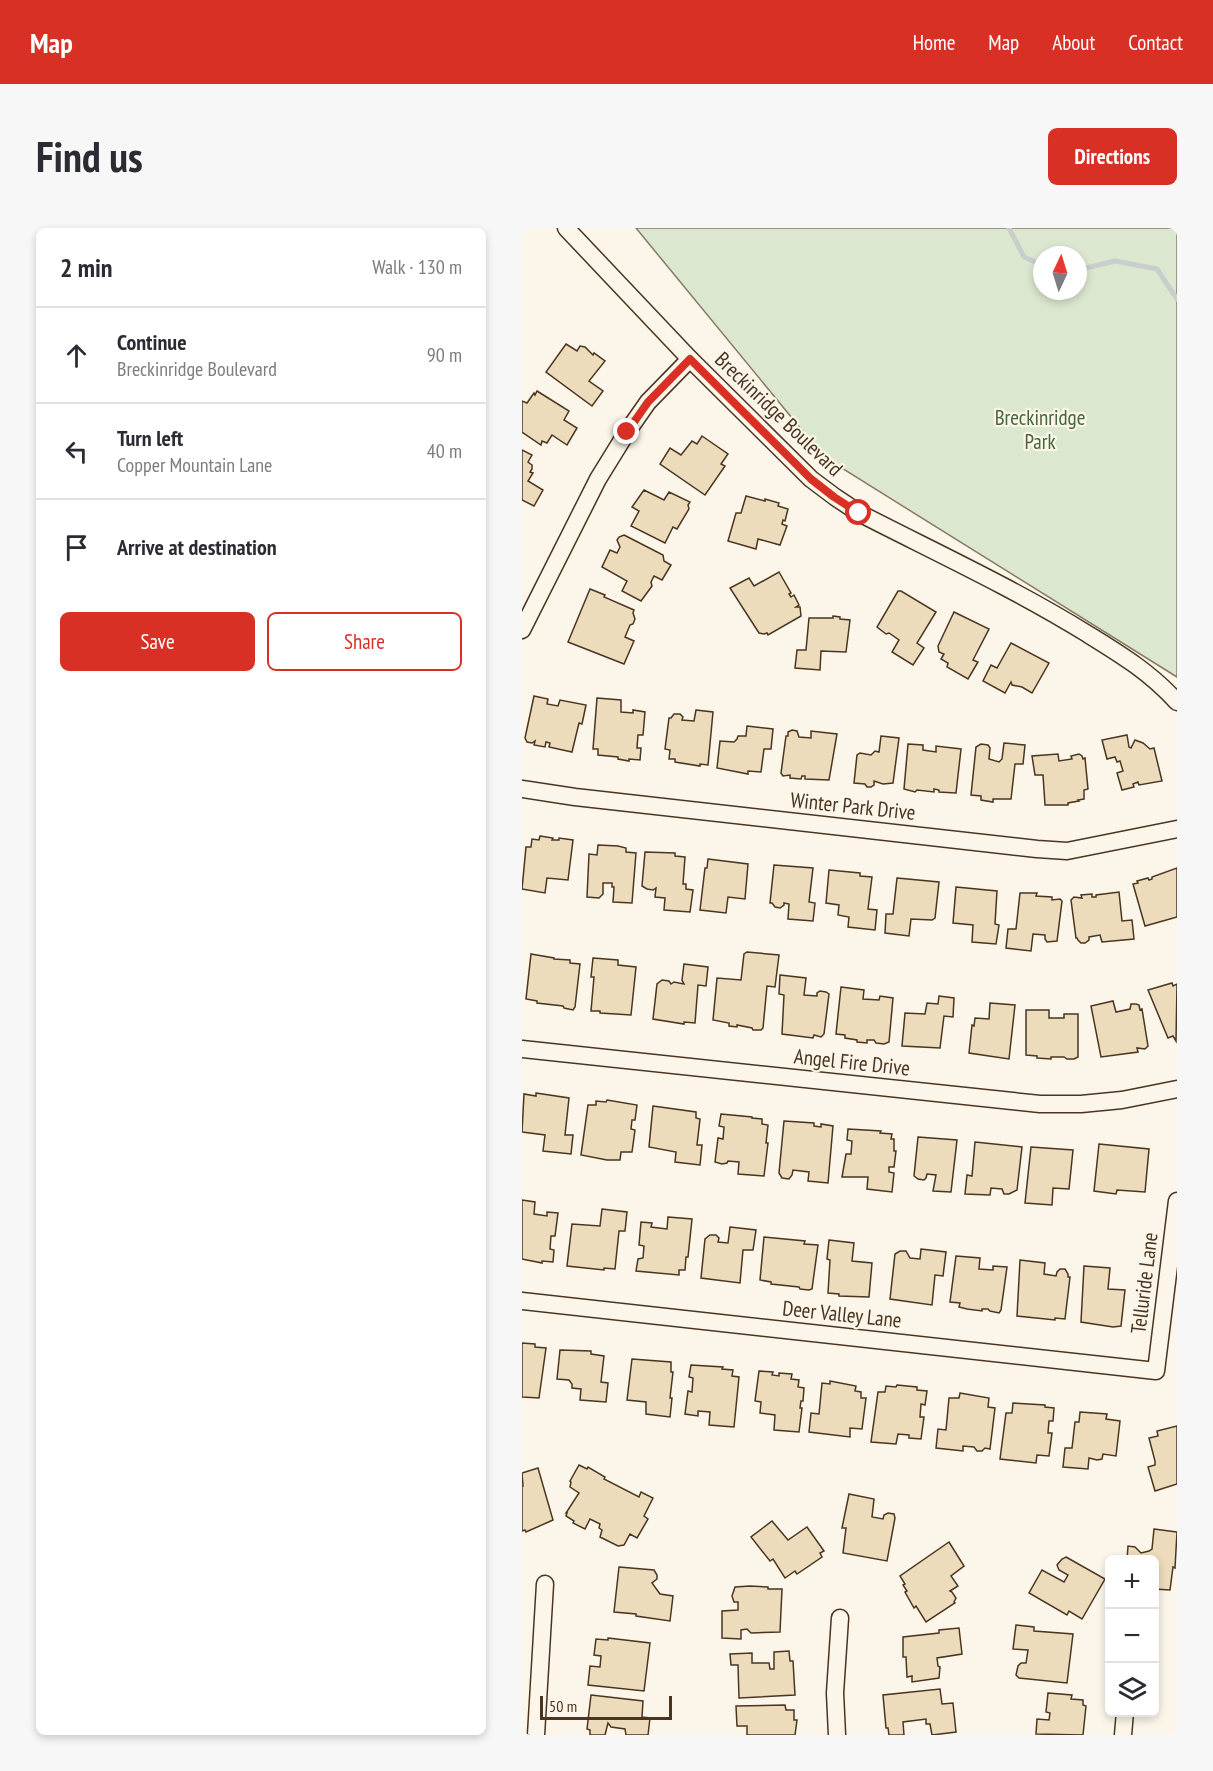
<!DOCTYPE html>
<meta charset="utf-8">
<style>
body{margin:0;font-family:"PT Sans Narrow",sans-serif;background:#f7f7f7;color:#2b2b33}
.controls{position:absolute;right:18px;bottom:18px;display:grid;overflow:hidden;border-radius:9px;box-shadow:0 3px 9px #0003}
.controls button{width:54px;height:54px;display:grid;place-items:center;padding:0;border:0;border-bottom:2px solid #e1e1e2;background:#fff;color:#2b2b33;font:30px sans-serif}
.compass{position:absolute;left:511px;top:18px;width:54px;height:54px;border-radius:50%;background:#fff;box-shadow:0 3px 9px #0003;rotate:4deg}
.scale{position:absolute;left:18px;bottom:15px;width:132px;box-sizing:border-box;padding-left:6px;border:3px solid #4a3520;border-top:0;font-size:16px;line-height:21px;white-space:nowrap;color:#4a3520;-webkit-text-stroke:4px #fbf6e9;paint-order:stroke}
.stop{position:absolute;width:18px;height:18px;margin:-14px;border:4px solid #d93025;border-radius:50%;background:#fff}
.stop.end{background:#d93025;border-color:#fff;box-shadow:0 2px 6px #0008}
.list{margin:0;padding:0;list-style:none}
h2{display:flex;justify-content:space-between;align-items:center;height:78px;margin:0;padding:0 24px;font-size:26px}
h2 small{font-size:20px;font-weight:400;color:#7c7c81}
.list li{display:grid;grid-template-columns:39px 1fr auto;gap:18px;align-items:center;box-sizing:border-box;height:96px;padding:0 24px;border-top:2px solid #e1e1e2}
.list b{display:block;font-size:22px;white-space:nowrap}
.list p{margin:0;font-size:20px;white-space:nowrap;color:#7c7c81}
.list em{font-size:20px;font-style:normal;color:#7c7c81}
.actions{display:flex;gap:12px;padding:18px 24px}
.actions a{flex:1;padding:14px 0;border:2px solid #d93025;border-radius:9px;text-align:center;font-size:21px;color:#d93025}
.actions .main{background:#d93025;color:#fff}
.icon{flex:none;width:33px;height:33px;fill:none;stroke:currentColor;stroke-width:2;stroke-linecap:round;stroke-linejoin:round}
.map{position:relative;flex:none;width:655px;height:1507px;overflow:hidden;border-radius:9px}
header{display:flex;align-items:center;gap:36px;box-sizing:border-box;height:84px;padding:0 30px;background:#d93025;color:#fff}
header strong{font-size:28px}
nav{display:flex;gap:33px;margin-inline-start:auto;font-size:21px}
.intro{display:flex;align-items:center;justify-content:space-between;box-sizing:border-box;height:144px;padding:0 36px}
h1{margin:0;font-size:42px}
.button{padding:15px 27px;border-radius:9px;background:#d93025;color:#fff;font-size:21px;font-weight:700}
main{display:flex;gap:36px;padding:0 36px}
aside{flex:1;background:#fff;border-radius:9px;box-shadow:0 3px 9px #0003}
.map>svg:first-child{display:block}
</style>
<header>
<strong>Map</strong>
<nav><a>Home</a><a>Map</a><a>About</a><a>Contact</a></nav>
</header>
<div class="intro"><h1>Find us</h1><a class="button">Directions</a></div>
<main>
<aside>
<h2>2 min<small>Walk · 130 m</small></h2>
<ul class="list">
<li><svg class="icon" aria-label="ahead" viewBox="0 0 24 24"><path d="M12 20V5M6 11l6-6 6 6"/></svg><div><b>Continue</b><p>Breckinridge Boulevard</p></div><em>90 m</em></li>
<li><svg class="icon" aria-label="left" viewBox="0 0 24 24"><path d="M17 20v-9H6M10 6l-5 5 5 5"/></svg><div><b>Turn left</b><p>Copper Mountain Lane</p></div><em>40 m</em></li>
<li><svg class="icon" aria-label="arrive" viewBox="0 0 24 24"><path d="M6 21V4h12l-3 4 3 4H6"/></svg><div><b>Arrive at destination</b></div></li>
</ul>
<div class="actions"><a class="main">Save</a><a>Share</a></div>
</aside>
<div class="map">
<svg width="655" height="1507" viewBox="0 0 655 1507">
<rect width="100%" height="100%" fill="#fbf6e9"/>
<!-- green -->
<path fill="#dce7d0" stroke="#887966" stroke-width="1.5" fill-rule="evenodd" d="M114,0h541v449l-353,-220zM520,27h36v36h-36z"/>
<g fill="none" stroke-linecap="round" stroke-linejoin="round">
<!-- stream -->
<g stroke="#c9cecd" stroke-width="5">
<polyline points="487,0 502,29 520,37"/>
<polyline points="556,42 593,33 635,41 655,71"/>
</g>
</g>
<!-- building -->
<g fill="#ecdcbc" stroke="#4a3520" stroke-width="1.5">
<polygon points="44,116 55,123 58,118 63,119 71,127 72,125 83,133 67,153 81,163 70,178 24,144"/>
<polygon points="15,163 47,183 42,192 55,200 45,217 30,207 25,215 20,213 19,217 0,204 0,173 5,175 12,165 13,167"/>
<polygon points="180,208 206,226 199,236 203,238 183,267 138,236 148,220 159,227 170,213 175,216"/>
<polygon points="0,222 10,227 6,234 10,237 10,241 8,244 11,245 6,253 21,262 12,278 0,272"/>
<polygon points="122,262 142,272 147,264 168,274 166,277 167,281 155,301 151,299 143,315 109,298 117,283 110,279"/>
<polygon points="224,268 243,273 243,271 257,275 256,278 266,281 263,293 261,292 260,296 265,298 258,317 236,311 234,321 206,313 214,285 219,285"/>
<polygon points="102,307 141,327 142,333 149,337 140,352 132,348 129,354 130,358 119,373 100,363 105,353 80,339 88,322 95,325 98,319 95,312 97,309"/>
<polygon points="257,344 269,365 267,366 269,369 272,367 277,377 274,379 278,379 279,388 246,407 245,405 242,406 237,405 208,360 227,350 232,358"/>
<polygon points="68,361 83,367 82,369 112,382 111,385 113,391 111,396 108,397 103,409 112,413 102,436 46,414"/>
<polygon points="376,363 379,363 414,384 395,415 402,420 391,437 370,424 377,412 367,405 364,406 355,399"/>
<polygon points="432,384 467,401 451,432 456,434 446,451 425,439 426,435 419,431 422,426 417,424 416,418"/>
<polygon points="311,388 318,389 318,391 328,392 324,424 299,423 298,442 273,440 275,422 284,422 287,390 311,390"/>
<polygon points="489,415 527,435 510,465 500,459 490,457 489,454 483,465 461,453 469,437 475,440"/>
<polygon points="12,468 26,471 25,476 36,478 38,472 64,477 60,496 57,495 50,524 27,519 28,515 24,514 23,519 12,517 13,513 10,515 5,514 3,510"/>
<polygon points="75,470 99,472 99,484 111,485 111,482 123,484 121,507 116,507 115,520 119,520 118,532 107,531 107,533 96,531 96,529 76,527 76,521 71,521"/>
<polygon points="174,482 191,484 186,537 178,536 178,538 153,534 153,531 147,531 148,522 143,521 147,490 149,490 152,486 158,486 161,489 160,492 172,493"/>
<polygon points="225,498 251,501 249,521 242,521 239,544 226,543 226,546 195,540 198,513 212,514 215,511 216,508 224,508"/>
<polygon points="270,502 275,503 277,509 289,510 289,503 315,506 307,552 283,551 283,548 280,548 279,551 268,550 268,547 261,548 259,545 264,508 266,508 266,504"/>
<polygon points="605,507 607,519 609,520 613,512 621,515 628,521 632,520 640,553 617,557 616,554 611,556 612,559 600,562 595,545 601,543 598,533 595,534 593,529 585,531 580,512"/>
<polygon points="359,508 377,510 371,555 361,556 352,553 352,557 349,559 345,559 343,556 332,555 335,527 338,525 349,527 353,523 357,524"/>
<polygon points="482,515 503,517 501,536 493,536 489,571 471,571 471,574 459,572 459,568 449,567 454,519 459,516 466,517 468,520 467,531 477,534 480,531"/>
<polygon points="386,516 401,517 401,522 414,524 414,518 439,521 434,565 417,564 417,562 412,561 412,564 395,562 393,564 382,561"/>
<polygon points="536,526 537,533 550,531 549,528 557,526 560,528 561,531 563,530 566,561 562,562 562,571 556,572 557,573 546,575 546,577 523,577 521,547 513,547 510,528"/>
<polygon points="18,608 31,610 30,612 37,612 37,610 51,612 46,652 25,650 23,665 0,661 4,619 9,619 10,611 17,612"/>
<polygon points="76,617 96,618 104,620 104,624 114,625 110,675 91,674 92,659 90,659 90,655 81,655 81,666 77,670 65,669 67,626 75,627"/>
<polygon points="123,624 153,625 153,628 163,629 161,656 164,656 164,661 171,662 168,684 142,682 143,670 133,669 134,660 131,662 125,661 120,658"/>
<polygon points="186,631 226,636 223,671 206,669 204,685 178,682 183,640 185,640"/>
<polygon points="252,637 291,640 287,674 293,675 291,693 266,691 267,676 262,675 262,677 258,680 253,679 250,675 248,675"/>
<polygon points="655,640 655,689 623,698 611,656 616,655 615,653 626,650 627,652 630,651 630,649"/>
<polygon points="307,642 338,645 338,648 350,649 346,681 355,682 353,702 326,699 327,689 316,687 317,677 304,675"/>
<polygon points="375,650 417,654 413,690 410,692 389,691 387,708 363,705 364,686 371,686"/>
<polygon points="434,659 475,663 473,696 477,697 474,716 450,714 451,697 431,695"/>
<polygon points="597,664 600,693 610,692 612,711 580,714 578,707 567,709 567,712 563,715 559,715 556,712 555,710 554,710 549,672 552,669 560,670 559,667 570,666 570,669 574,669 574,667"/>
<polygon points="498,665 515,665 514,668 530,669 530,672 538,671 540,673 535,713 525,714 523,711 523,707 511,706 509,723 484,720 486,701 494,701"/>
<polygon points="225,724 257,727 253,759 245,758 241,800 239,802 231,802 230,800 215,797 215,799 207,798 207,795 191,792 195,750 219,752 222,726"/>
<polygon points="9,726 32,730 32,731 48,732 48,735 58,736 53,779 51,782 42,780 41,778 15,775 15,773 4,771"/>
<polygon points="71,730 96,732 96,737 114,739 109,787 78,785 78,783 69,783 72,749 69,749"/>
<polygon points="162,736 186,739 184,758 176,757 173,795 162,794 162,796 131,791 135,756 140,752 147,753 149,756 152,754 162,756 160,752"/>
<polygon points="258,747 284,750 282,767 295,768 295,765 298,763 304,764 307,766 302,806 299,809 292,807 291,810 260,806 262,767 257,766"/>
<polygon points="650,755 651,758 655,756 654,813 651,808 646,810 626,762"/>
<polygon points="319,759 342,762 341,771 357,772 358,768 371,770 367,814 362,816 354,815 352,812 345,812 345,815 335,814 335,812 323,810 323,807 314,806"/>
<polygon points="417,768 432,770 431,789 422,788 418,820 380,818 383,785 403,786 405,775 416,776"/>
<polygon points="591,773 594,784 608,781 609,776 614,776 617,777 618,782 620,781 626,818 623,821 615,820 616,824 579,829 569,778"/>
<polygon points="468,775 493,777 487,831 447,825 450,797 452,798 453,790 467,791"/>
<polygon points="504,782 527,782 527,790 542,790 542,786 556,786 556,829 552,831 545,831 542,829 529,829 529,831 515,830 515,828 504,827"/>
<polygon points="14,865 47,870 43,907 51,907 49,926 21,923 23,907 0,904 2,866 14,868"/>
<polygon points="85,872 115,877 113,892 110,892 109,901 113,902 110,924 99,924 98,932 85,932 59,927 66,877 74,877 74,873 84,874"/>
<polygon points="131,878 174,884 174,890 178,891 175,917 180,917 178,937 153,934 154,924 127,919"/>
<polygon points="199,886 230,889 230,890 240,891 240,896 246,897 244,915 246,915 242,948 216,946 217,934 206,933 205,935 200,936 193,934 196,910 201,911 202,899 197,898"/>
<polygon points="262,893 292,895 292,898 299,899 299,896 311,898 306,955 286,953 287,944 271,942 270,947 267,951 260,950 257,945"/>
<polygon points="326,901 359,903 358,905 370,906 369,911 372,911 372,923 374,923 372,939 367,939 367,944 372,945 370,964 345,961 346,949 320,949 324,926 329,926 330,913 325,912"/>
<polygon points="396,909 435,912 429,964 411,963 414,947 405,946 404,950 402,952 396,951 392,948"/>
<polygon points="453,914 500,919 495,962 487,966 482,966 480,961 469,960 468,967 443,966 445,947 450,948"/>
<polygon points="577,916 627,921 623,964 595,962 594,966 572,963"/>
<polygon points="509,919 551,922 547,961 531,960 530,977 503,975"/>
<polygon points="0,972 13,974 12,986 25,988 25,984 36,985 33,1008 29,1008 28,1021 32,1022 31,1034 20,1033 20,1035 0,1031"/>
<polygon points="80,981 105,984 103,1003 97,1003 93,1041 82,1040 82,1042 45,1038 50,996 78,998"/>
<polygon points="146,989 170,991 166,1029 164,1029 163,1042 157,1042 157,1047 114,1043 116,1031 121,1030 122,1018 117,1017 119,994 130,995 129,999 145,1001"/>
<polygon points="208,999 234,1002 231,1022 221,1022 218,1055 179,1050 183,1011 188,1007 194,1007 197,1010 196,1014 206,1015"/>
<polygon points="242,1009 283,1013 282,1016 296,1017 290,1061 287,1062 278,1061 277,1059 249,1056 249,1054 238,1052"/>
<polygon points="307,1012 332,1015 330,1033 350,1035 347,1069 317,1068 317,1066 306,1065 308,1032 305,1031"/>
<polygon points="399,1021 424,1024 421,1048 413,1047 410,1077 368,1071 373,1026 378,1023 384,1023 388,1030 398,1031"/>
<polygon points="434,1028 458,1030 457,1041 471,1042 471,1038 485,1039 479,1082 477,1085 468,1083 466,1081 460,1081 460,1083 445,1081 437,1079 438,1075 428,1074"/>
<polygon points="498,1032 523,1035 522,1046 534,1048 535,1044 538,1041 543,1041 546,1046 546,1049 548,1049 543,1091 533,1090 533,1092 495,1088"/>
<polygon points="562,1038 588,1040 586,1061 603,1062 599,1098 591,1099 559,1094"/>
<polygon points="0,1115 13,1116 13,1119 24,1120 17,1170 0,1169"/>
<polygon points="38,1122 69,1123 69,1126 82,1128 79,1154 86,1155 84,1174 58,1172 59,1161 50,1160 50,1156 47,1152 35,1151"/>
<polygon points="110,1131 149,1134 149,1144 151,1144 148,1170 150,1170 148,1189 124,1186 124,1174 105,1172"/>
<polygon points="169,1137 201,1139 200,1141 211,1142 210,1148 217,1149 212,1199 187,1197 188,1184 176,1183 176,1188 163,1186 166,1163 170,1164 171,1150 167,1149"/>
<polygon points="237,1143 251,1144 250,1147 257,1148 257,1145 270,1146 269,1151 277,1152 276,1159 282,1160 281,1173 279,1173 278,1180 280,1180 277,1204 252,1202 253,1187 238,1185 239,1174 233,1173"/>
<polygon points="308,1153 334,1158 333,1163 339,1164 339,1170 344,1170 340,1201 328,1200 328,1209 287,1204 289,1185 297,1186 300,1155 308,1156"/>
<polygon points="375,1157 395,1159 395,1162 405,1163 403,1177 399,1176 398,1189 402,1189 399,1211 387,1210 387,1207 376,1206 374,1216 349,1214 356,1164 363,1164 364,1158 374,1159"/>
<polygon points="438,1165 467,1170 466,1179 473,1180 468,1221 463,1220 460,1223 455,1223 452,1219 441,1218 441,1223 414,1220 416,1201 424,1202 427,1170 437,1170"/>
<polygon points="491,1175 523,1177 523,1179 532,1180 531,1193 527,1193 526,1205 530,1205 527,1228 515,1227 514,1235 478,1231 484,1185 490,1185"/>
<polygon points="558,1184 585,1186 584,1191 598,1193 594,1228 581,1226 580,1231 575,1232 567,1230 566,1241 541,1239 543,1220 550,1220 553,1194 557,1194"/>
<polygon points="655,1198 655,1256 633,1263 626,1239 633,1237 633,1233 627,1210 636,1208 635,1203"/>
<polygon points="57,1237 65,1241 66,1239 83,1249 82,1251 117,1269 119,1264 131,1270 122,1288 126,1291 115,1310 108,1306 102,1317 96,1318 78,1309 80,1302 77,1300 78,1296 68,1291 63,1301 51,1295 52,1293 44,1288 45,1285 44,1285 57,1265 48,1259 49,1254 48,1253"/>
<polygon points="16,1240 31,1292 4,1304 3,1302 0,1303 0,1258 1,1258 0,1245"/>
<polygon points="327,1266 352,1271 350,1289 361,1291 362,1287 366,1285 372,1286 373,1290 365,1333 321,1325 324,1300 320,1300"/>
<polygon points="250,1293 266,1312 285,1299 302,1323 298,1325 300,1329 275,1346 273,1343 263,1350 251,1331 248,1333 229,1309"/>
<polygon points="632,1301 655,1304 653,1340 651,1339 648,1362 632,1361 632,1332 605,1332 606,1318 613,1319 619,1325 627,1323 630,1321"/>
<polygon points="427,1314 442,1338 429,1348 436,1358 428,1363 430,1364 434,1370 432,1374 433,1375 404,1394 394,1378 392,1380 383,1364 385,1363 381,1357 383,1356 378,1348"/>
<polygon points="544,1329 583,1351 560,1391 547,1383 545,1387 507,1365 520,1342 542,1354 546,1347 537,1342 535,1337 540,1331"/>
<polygon points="97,1339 132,1342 135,1347 135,1351 130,1355 138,1366 151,1368 148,1393 114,1388 114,1386 92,1384"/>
<polygon points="228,1358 246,1359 246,1361 260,1361 258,1404 229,1405 225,1401 219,1402 219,1411 200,1410 200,1383 216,1382 216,1374 212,1374 210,1368 213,1359"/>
<polygon points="494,1397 512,1399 512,1403 551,1406 545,1455 497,1450 494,1447 496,1438 499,1435 504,1435 506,1422 491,1421"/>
<polygon points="437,1400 440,1426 415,1430 416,1438 418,1439 417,1450 390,1454 390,1448 385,1449 384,1429 381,1429 381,1409 417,1405 417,1402"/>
<polygon points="86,1410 128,1415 122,1463 66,1457 68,1438 78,1439 79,1428 72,1427 74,1411 86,1412"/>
<polygon points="267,1423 268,1433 271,1433 273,1467 217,1470 216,1437 209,1437 208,1426 230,1425 230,1435 247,1435 248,1441 252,1441 252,1424"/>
<polygon points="418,1461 420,1476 431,1475 434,1504 410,1507 408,1496 404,1496 404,1491 381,1494 382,1507 367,1507 366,1500 364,1500 361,1467"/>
<polygon points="526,1465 550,1467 549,1471 561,1472 561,1477 564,1478 561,1507 514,1506 515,1491 527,1492 528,1485 524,1484"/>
<polygon points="69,1467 121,1473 120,1489 128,1490 126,1507 104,1507 103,1501 89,1499 86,1495 83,1507 68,1507 68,1502 65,1501"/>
<polygon points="263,1477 264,1482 272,1482 272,1492 275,1492 273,1507 225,1507 225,1498 215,1498 214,1478"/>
</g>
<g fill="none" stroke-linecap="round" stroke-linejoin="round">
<!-- minor casing -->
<g stroke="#4a3520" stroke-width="19">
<g id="minor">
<path d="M44,0l124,131 121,120 24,18 24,16c76,39 154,75 227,120 34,21 64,39 91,69"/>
<polyline points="0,402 76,251 105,204 126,174 168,131"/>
<polyline points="0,561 53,569 515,621 545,623 655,601"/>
<polyline points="0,821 518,876 559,876 600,872 655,861"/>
<polyline points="0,1073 634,1143 655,973"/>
<polyline points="14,1507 23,1356"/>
<polyline points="315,1507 313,1465 318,1390"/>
<polyline points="601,1507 603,1484"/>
</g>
</g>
<!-- minor -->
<use href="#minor" stroke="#fbf6e9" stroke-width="16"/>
</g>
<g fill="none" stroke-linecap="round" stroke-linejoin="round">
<!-- route -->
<polyline stroke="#d93025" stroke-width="8" points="105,204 126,174 168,131 289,251 312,269 337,285"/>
</g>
<g text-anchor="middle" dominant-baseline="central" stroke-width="4.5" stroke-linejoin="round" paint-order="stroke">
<!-- street labels -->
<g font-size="21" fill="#4a3520" stroke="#fbf6e9">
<text transform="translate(257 186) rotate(44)">Breckinridge Boulevard</text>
<text transform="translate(331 578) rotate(6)">Winter Park Drive</text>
<text transform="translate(330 834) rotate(6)">Angel Fire Drive</text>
<text transform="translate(622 1055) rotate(-83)">Telluride Lane</text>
<text transform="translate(320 1086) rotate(6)">Deer Valley Lane</text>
</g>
<!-- park labels -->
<g font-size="21" fill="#436837" stroke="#fbf6e9">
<text x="518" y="189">Breckinridge<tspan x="518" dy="24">Park</tspan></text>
</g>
</g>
</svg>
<div class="controls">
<button>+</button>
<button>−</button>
<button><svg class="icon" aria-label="layers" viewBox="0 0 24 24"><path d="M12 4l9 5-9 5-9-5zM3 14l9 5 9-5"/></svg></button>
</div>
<svg class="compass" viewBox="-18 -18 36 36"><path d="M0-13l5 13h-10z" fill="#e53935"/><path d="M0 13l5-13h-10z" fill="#7c7c81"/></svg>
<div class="scale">50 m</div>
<div class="stop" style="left:337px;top:285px"></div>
<div class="stop end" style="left:105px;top:204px"></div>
</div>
</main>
